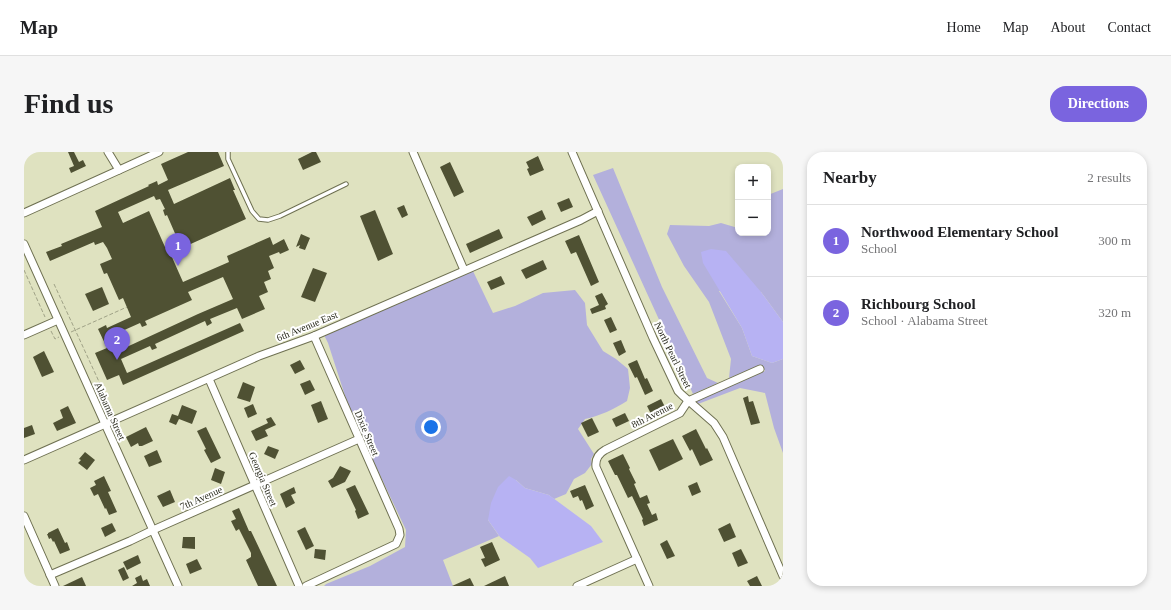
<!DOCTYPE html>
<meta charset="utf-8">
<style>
body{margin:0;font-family:"Times New Roman",serif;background:#f6f6f6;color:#202124}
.controls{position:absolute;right:12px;top:12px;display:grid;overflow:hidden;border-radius:8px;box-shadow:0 2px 6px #0003}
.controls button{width:36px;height:36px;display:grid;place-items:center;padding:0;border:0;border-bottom:1px solid #e0e0e0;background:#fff;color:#202124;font:20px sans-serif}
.you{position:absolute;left:407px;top:275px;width:14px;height:14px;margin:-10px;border:3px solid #fff;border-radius:50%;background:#1a73e8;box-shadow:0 0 0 6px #1a73e833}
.badge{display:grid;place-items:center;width:26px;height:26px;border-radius:50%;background:#7a64df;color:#fff;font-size:13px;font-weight:700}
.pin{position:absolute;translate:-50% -33px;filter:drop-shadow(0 1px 2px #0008)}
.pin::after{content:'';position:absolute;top:21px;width:14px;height:12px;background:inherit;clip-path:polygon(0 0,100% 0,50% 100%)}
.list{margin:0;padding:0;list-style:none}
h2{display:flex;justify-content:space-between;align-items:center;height:52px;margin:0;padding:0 16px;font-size:17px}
h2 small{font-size:13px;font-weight:400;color:#757577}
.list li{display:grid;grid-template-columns:26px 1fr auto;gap:12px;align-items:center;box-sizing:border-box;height:72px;padding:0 16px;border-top:1px solid #e0e0e0}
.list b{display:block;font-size:15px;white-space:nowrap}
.list p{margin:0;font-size:13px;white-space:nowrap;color:#757577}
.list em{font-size:13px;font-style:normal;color:#757577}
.map{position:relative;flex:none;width:759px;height:434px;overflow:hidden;border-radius:16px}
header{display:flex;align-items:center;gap:24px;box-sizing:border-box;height:56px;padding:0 20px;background:#fff;border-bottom:1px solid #e0e0e0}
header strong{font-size:19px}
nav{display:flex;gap:22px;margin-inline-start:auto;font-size:14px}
.intro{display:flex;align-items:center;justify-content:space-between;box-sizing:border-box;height:96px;padding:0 24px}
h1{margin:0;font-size:28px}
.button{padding:10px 18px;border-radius:16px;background:#7a64df;color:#fff;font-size:14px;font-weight:700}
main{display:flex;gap:24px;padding:0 24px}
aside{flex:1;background:#fff;border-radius:16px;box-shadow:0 2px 6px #0003}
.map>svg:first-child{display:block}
</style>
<header>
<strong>Map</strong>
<nav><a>Home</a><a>Map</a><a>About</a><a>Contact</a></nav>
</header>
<div class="intro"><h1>Find us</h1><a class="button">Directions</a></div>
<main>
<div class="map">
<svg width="759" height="434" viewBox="0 0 759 434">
<rect width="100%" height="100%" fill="#dfe2c0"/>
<!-- green -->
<g fill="#b3b0dc">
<polygon points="589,16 638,135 683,226 694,231 669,242 569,23"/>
<polygon points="759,37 759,170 737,140 695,139 718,176 728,204 748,211 759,207 759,301 750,276 741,241 716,236 674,252 672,249 741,219 737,213 705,226 707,207 685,150 660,114 643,82 646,73 685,74 697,71 714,76 714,81 744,81 744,71 745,71 744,68 744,43"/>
<path d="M449,119l20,42 22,-7 28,-13 32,-3 10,13 2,22 16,26 13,8 12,10 2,19 -3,13c-13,8 -27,15 -42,18l-7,10 16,25 -3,5 1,5 -7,9 -11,6 -8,15 -12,5 -5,-4 -24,-7 -9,-8 -28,40 11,16 -56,24 10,26h-129l2,-2 44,-18 35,-19 1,-17 -45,-95 -13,-30 -20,-62 -4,-8z"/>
</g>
<!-- water -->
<g fill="#b7b2f3">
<polygon points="687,97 702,99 737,140 759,170 759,207 748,211 728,204 718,176 679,111 677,100"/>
<polygon points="485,324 492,328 501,336 525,343 567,374 579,390 514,416 506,406 476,385 464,368 467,351 474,335"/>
</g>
<!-- building -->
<g fill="#4f5133" fill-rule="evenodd">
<polygon points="44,0 50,0 55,10 59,8 62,14 47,21 45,16 50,14"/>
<path d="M164,0h30l6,14 -56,24 6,14 56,-26 5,12h-2l13,29 -62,28 -5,-10 -2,1 -10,-23 -2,1 -2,-6 2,-1 -5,-10 -4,1 -2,-4 -36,16 5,11 26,-12 16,36 2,-1 16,36 46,-20 -2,-6 43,-19 3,8 11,-6 5,11 -9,4 -1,-2 -10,4 5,12 -6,3 3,8 -7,3 4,10 -9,4 6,13 -23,10 -5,-11 -27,11 2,4 -5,3 -2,-5 -50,23 2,4 -5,2 -2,-4 -29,13 6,14 113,-50 4,8 -121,54 -4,-10 -12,5 -12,-27 12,-5 -9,-19 8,-4 1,3 24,-11 -8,-19 -4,2 -12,-27 -3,1 -4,-10 12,-5 -5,-11 -4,-6 -8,3 -1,-3 -44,19 -4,-9 16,-6 -1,-2 41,-17 -7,-16 54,-25 -1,-1 9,-4 1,4 10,-5 -7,-16zM199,125l10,22 -35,15 -80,37 -7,-15 29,-13 2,4 5,-2 -2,-4 47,-21 -4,-8z"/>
<polygon points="288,0 292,0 297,10 279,18 274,7"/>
<polygon points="514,4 520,18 506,24 503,17 505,16 502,10"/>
<polygon points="426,10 440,40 430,45 416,15"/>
<polygon points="545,46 549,55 537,60 533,51"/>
<polygon points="380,53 384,63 378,66 373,56"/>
<polygon points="351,58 369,102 354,109 336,64"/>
<polygon points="518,58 522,67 508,74 503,65"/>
<polygon points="475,77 479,86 446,101 442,92"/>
<polygon points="277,82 286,86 281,98 275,96 276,93 272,95"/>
<polygon points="555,83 575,130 567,134 552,100 547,102 541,89"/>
<polygon points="519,108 523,117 502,127 497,118"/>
<polygon points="289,116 303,121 291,150 277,145"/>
<polygon points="477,124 481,132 467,138 463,130"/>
<polygon points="78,135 85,152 69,159 61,142"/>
<polygon points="578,141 584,152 581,154 582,157 568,162 566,157 575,153 571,144"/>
<polygon points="587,165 593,178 586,181 580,168"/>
<polygon points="597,188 602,200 595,204 589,191"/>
<polygon points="20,199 30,220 18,225 9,205"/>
<polygon points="276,208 281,217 271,222 266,213"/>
<polygon points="613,208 621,227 623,226 629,239 621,243 613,225 611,226 604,212"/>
<polygon points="286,228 291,238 281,243 276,232"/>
<polygon points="219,230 231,235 226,250 213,246"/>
<polygon points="724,244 725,250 729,249 736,271 727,273 719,246"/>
<polygon points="637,247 641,255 627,262 623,254"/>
<polygon points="297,249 304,267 294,271 287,253"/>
<polygon points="229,252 233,262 224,266 220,256"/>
<polygon points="158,253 173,259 168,272 155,267 152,273 145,270 148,262 154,264"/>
<polygon points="44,254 52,271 33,279 29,271 39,266 36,258"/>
<polygon points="601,261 605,269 592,275 588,267"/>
<polygon points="247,265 252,273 241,278 244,284 232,289 227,279 244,271 242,267"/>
<polygon points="568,266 575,280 564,285 557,271"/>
<polygon points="8,273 11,282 0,286 0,276"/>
<polygon points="122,275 129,289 118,294 115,294 114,291 107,295 102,285"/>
<polygon points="182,275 197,306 187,311 180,298 182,297 173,279"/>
<polygon points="672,277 682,297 683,296 689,308 676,314 668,297 666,299 658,284"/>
<polygon points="649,287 659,307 635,319 625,298"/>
<polygon points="244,294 255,298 251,307 240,302"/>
<polygon points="133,298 138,310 125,315 120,304"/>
<polygon points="61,300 71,308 63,318 54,311 57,308 55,307"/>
<polygon points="599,302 606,316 605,317 612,331 610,332 616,346 623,343 626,351 623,352 628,363 632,361 634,368 620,374 618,368 619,367 608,344 604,346 593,323 591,323 584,309"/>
<polygon points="316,314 327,319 321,330 308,336 304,329 309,326"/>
<polygon points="191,316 201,320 197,332 187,328"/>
<polygon points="80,324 87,339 84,340 93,360 85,363 82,356 81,357 74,342 70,344 66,336 72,333 70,329"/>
<polygon points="673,330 677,340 668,344 664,334"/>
<polygon points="331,333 345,362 334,367 331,359 332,358 322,337"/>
<polygon points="561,333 570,354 562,358 558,348 556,349 554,344 549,346 546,339"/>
<polygon points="270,335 272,341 267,343 271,351 262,356 256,342"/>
<polygon points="146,338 151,350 139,355 133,344"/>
<polygon points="215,356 225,379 227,379 253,434 234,434 222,408 227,405 227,401 215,377 212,379 207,369 212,367 208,359"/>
<polygon points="88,371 92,379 81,385 77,376"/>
<polygon points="706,371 712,385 700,390 694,377"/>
<polygon points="281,375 290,394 282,398 273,379"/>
<polygon points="34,376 41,391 43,390 46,398 36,402 30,389 29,390 27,386 25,387 23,382 24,382 24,381"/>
<polygon points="159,385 171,385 171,397 158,396"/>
<polygon points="643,388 651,404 643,407 636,392"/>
<polygon points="468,390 476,408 461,415 457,407 461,406 456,395"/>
<polygon points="291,397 302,398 301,408 290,406"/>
<polygon points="717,397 724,411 714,415 708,401"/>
<polygon points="114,403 117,411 103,418 99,410"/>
<polygon points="173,407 178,417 166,422 162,412"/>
<polygon points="100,415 105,426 99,429 94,418"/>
<polygon points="117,423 119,429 123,427 126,434 108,434 113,431 111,426"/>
<polygon points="481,424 485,434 460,434"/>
<polygon points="733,424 738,434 726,434 723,429"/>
<polygon points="58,425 62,434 39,434"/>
<polygon points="446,426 450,434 428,434"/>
</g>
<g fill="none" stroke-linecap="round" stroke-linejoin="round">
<!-- service casing -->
<g stroke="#6f7152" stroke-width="5.5">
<polyline id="service" points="204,0 204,7 228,59 235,67 244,68 256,64 322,32"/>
</g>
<!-- minor casing -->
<g stroke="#6f7152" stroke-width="9">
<g id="minor">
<polyline points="84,0 95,18"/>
<polyline points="389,0 440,118"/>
<polyline points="548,0 629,186 654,239 658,243 690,271 699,285 759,424"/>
<polyline points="0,61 135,0"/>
<polyline points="0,92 154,434"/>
<polyline points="0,183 34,168"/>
<polyline points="185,227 275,434"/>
<polyline points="0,308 235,204 290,184 557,68 574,59"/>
<polyline points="0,364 31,434"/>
<polyline points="26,423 106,389 129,378 335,287"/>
<polyline points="282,434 372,392 376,383 375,377 290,184"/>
<polyline points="553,434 613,407"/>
<path d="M625,434l-53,-119c-1,-8 2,-13 9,-17l75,-37 8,-12 72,-32"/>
</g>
</g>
<!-- path -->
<g stroke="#a0a287" stroke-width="1" stroke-dasharray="4 2" stroke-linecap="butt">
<polyline points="0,118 21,165"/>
<polyline points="30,132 89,260"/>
<polyline points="27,179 31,187 35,185"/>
<polyline points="47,180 103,155"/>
</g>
<!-- service -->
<use href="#service" stroke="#fff" stroke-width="3.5"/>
<!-- minor -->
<use href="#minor" stroke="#fff" stroke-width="7"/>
</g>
<g text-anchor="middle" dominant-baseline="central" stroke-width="4" stroke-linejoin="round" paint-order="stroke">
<!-- street labels -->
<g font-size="10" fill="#2a2b1d" stroke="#fff">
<text transform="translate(283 174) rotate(-22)">6th Avenue East</text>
<text transform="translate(649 203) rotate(64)">North Pearl Street</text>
<text transform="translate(86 259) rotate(66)">Alabama Street</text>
<text transform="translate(628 263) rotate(-27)">8th Avenue</text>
<text transform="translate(343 281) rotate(67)">Dixie Street</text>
<text transform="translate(239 327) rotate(67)">Georgia Street</text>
<text transform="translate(177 346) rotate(-24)">7th Avenue</text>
</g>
</g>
</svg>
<div class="controls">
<button>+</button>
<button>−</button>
</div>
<div class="you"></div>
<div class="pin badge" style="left:154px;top:114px">1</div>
<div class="pin badge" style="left:93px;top:208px">2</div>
</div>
<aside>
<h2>Nearby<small>2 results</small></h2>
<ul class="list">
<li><span class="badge">1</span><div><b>Northwood Elementary School</b><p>School</p></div><em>300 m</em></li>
<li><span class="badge">2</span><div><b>Richbourg School</b><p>School · Alabama Street</p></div><em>320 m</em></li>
</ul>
</aside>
</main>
